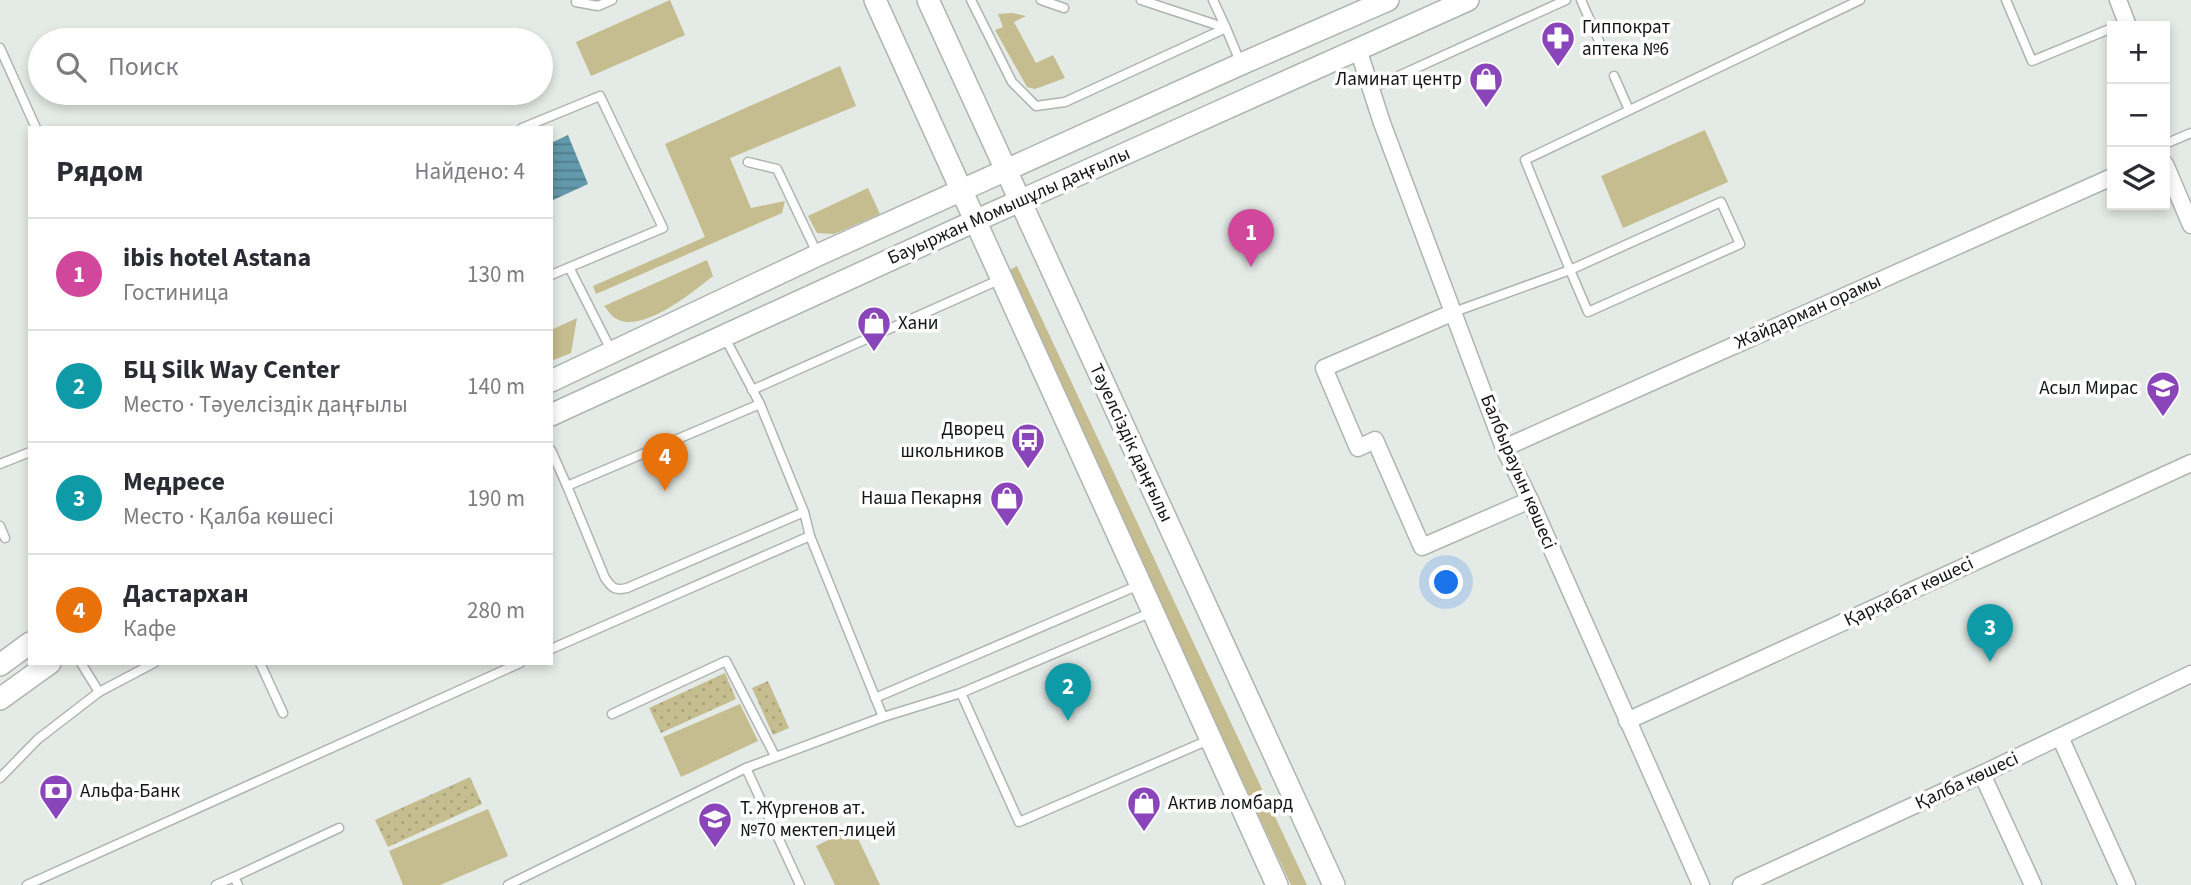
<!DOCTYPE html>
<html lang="ru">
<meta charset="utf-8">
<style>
body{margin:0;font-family:"Source Sans 3",sans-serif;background:#f2f2f3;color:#2b2b33}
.controls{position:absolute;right:21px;top:21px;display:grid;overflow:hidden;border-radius:0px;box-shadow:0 4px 10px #0003}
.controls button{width:63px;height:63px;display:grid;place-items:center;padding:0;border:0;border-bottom:2px solid #e1e1e2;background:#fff;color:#2b2b33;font:35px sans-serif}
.you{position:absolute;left:1447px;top:583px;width:24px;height:24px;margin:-18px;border:5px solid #fff;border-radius:50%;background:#1a73e8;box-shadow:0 0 0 10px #1a73e833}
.badge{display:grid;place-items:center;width:46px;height:46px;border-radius:50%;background:#db2777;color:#fff;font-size:23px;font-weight:700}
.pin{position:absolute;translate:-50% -58px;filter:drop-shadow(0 2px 4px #0008)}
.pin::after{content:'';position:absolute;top:37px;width:24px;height:21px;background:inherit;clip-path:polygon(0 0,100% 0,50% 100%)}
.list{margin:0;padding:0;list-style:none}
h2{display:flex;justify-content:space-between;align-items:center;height:91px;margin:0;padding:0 28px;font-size:30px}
h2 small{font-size:23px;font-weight:400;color:#7c7c81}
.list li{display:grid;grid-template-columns:46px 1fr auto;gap:21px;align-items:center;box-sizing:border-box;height:112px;padding:0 28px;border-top:2px solid #e1e1e2}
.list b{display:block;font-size:26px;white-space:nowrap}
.list p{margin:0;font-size:23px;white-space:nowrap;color:#7c7c81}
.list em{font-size:23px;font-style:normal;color:#7c7c81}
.icon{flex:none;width:38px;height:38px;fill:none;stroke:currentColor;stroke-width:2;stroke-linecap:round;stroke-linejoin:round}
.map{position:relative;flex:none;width:2191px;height:885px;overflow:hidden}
.search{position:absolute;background:#fff;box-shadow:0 4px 10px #0003;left:28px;top:28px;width:525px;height:77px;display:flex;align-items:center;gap:18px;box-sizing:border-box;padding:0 24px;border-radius:38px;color:#7c7c81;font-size:26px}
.panel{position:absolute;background:#fff;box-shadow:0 4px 10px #0003;left:28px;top:126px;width:525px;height:539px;border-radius:0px}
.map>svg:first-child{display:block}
</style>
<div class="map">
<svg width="2191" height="885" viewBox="0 0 2191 885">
<defs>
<pattern id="park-dots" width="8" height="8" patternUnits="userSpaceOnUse" patternTransform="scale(1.75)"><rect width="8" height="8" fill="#c5bd8f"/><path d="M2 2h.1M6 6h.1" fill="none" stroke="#a8a27a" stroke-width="1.8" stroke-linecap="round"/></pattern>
<pattern id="water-rules" width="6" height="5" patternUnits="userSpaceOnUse" patternTransform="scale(1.75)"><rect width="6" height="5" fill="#629aab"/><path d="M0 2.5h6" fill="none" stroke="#507d8a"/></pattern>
</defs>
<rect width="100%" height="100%" fill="#e4eae6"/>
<!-- green -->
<g fill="#c5bd8f">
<polygon points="670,0 685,35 591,76 576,42"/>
<polygon points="1012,13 1026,16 1014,22 1036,63 1053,55 1065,78 1035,89 1027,87 995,30 1003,27 998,14"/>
<polygon points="840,66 856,106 730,158 751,208 785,201 782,213 596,294 593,286 705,237 665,144"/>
<polygon points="1705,130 1728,182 1623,228 1601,176"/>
<polygon points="868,188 880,214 834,234 817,233 808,216"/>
<path d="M707,260l6,16c-20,16 -72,59 -98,42 -4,-2 -8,-9 -11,-12z"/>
<polygon points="1017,266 1307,885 1291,885 1004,273"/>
<polygon points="577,318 571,353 551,361 551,330"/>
<polygon points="740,704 758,741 681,777 663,737"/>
<polygon points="488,809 508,856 440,885 403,885 389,851"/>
<polygon points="853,828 880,885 835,885 816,846"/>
</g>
<!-- park -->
<g fill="url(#park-dots)">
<polygon points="725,673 736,699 661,733 649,708"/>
<polygon points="768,681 789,728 773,735 752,688"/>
<polygon points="470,777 482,804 388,847 375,820"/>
</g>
<!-- water -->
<polygon fill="url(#water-rules)" points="568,135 588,184 551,201 551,143"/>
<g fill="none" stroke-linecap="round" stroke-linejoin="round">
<!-- service casing -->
<g stroke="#aeb4b0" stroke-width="11">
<g id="service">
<polyline points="971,0 1012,82 1036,106 1065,102 1226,28 1213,0"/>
<polyline points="1041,0 1064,8"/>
<polyline points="1141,0 1226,28 1241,64"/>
<polyline points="1581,0 1599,41"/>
<polyline points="2006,0 2032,61 2112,28"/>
<polyline points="576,2 598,6 612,0"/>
<polyline points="0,48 36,128"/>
<polyline points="1614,76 1629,110"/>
<polyline points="1372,88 1566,0"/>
<polyline points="522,128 600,96 663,228 551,275"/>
<polyline points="2165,144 2191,133"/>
<polyline points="748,162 777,169 817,253"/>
<polygon points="1721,202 1740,244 1588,312 1570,270"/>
<polyline points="570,269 611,350"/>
<polyline points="1454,312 1570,270 1525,160 1860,0"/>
<polyline points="752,390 1001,279"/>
<polyline points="551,450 567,486 760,404 724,336"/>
<polyline points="0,464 30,452"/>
<path d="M567,486l38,92c7,10 10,13 22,10l177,-76 -44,-108"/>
<polyline points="804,512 810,536"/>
<polyline points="0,526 5,538"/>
<polyline points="551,649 810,536 883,717"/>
<polyline points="81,663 99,692"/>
<polyline points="260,663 283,713"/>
<polyline points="961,693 1019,822 1211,739"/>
<polyline points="875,698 1139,585"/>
<polyline points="612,714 726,661 775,756"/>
<polyline points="746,768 800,885"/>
<polyline points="0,778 38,739 99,692 154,663"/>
<polyline points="234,877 339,828"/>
<polyline points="27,885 520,663"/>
<polyline points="216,885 234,877 238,885"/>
<polyline points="508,885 746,768 883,717 961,693 1152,612"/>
</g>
</g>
<!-- minor casing -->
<g stroke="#aeb4b0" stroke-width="19">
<g id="minor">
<polyline points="2118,0 2128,26"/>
<polyline points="1358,49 1382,123 1504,448 1530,500 1701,885"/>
<polyline points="2165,164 2191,225"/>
<polyline points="1454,312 1324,368 1358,448 1375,440 1422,547 1530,500"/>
<polyline points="1504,448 2112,177"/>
<polyline points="1627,721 2191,463"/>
<polyline points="2060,737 2127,885"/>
<polyline points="1982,774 2033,885"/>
<polyline points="1741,885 1982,774 2191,674"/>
</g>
</g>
<!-- secondary casing -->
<g stroke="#aeb4b0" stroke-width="24">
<g id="secondary">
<polyline points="875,0 1277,885"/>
<polyline points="928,0 1334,885"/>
<polyline points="551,381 818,255 1241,64 1388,0"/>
<polyline points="551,415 975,221 1468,0"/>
<polyline points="0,665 30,643"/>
<polyline points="0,699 50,663"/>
</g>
</g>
<!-- service -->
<use href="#service" stroke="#fff" stroke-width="8"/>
<!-- minor -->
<use href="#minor" stroke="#fff" stroke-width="16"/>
<!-- secondary -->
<use href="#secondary" stroke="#fff" stroke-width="21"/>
</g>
<!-- icons -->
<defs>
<g id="pharmacy-pin" transform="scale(1.75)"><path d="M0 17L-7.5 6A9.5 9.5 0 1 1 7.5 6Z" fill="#8945b9" stroke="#fff"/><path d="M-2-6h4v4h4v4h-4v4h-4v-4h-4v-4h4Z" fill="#fff"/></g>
<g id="shop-pin" transform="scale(1.75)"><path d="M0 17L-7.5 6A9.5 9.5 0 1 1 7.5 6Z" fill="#8945b9" stroke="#fff"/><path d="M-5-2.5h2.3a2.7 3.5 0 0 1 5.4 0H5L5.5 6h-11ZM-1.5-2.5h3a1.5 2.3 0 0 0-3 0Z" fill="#fff"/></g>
<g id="school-pin" transform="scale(1.75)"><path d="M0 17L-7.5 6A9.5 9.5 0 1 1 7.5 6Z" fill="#8945b9" stroke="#fff"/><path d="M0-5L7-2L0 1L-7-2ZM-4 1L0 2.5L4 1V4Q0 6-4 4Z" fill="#fff"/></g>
<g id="bus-pin" transform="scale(1.75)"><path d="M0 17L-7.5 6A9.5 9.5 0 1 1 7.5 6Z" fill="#8945b9" stroke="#fff"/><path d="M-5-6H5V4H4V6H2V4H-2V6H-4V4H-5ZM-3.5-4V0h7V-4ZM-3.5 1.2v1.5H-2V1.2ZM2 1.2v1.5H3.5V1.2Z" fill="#fff"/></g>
<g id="bank-pin" transform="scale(1.75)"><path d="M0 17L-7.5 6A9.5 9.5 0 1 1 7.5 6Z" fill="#8945b9" stroke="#fff"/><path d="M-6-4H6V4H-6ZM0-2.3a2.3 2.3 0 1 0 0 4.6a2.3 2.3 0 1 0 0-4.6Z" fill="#fff"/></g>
</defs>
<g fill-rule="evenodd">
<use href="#pharmacy-pin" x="1558" y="38"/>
<use href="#shop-pin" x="1486" y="79"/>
<use href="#shop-pin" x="874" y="323"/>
<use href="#school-pin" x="2163" y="388"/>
<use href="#bus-pin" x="1028" y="440"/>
<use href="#shop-pin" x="1007" y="498"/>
<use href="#bank-pin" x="56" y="791"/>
<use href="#shop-pin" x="1144" y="803"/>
<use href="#school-pin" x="715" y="819"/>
</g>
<g text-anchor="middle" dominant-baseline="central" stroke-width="7" stroke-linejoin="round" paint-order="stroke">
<!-- poi labels -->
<g font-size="19" fill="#141615" stroke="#fff" text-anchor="start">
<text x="1582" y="27">Гиппократ<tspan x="1582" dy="22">аптека №6</tspan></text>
<text x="1462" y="79" text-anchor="end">Ламинат центр</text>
<text x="898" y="323">Хани</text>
<text x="2138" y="388" text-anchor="end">Асыл Мирас</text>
<text x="1004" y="429" text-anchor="end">Дворец<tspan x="1004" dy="22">школьников</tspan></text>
<text x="982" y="498" text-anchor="end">Наша Пекарня</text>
<text x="80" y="791">Альфа-Банк</text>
<text x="1168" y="803">Актив ломбард</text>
<text x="740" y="808">Т. Жүргенов ат.<tspan x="740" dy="22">№70 мектеп-лицей</tspan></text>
</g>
<!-- street labels -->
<g font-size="19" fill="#141615" stroke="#fff">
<text transform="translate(1009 206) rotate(-24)">Бауыржан Момышұлы даңғылы</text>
<text transform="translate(1808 312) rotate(-24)">Жайдарман орамы</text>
<text transform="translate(1131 443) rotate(65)">Тәуелсіздік даңғылы</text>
<text transform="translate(1518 472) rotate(67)">Балбырауын көшесі</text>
<text transform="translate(1909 592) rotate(-25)">Қарқабат көшесі</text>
<text transform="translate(1967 781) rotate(-25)">Қалба көшесі</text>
</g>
</g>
</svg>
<div class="controls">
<button>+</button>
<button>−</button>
<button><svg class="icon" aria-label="layers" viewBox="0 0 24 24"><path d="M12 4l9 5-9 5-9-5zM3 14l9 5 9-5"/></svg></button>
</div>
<div class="you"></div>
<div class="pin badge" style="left:1251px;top:267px;background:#d1479c">1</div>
<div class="pin badge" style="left:1068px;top:721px;background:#0f9aa8">2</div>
<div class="pin badge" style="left:1990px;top:662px;background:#0f9aa8">3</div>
<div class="pin badge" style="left:665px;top:491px;background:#e8710a">4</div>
<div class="search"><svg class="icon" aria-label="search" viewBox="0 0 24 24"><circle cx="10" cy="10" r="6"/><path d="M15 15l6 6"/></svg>Поиск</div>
<section class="panel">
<h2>Рядом<small>Найдено: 4</small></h2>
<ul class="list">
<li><span class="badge" style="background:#d1479c">1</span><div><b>ibis hotel Astana</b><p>Гостиница</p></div><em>130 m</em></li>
<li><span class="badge" style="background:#0f9aa8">2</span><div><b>БЦ Silk Way Center</b><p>Место · Тәуелсіздік даңғылы</p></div><em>140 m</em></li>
<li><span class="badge" style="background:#0f9aa8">3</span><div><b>Медресе</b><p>Место · Қалба көшесі</p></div><em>190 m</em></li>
<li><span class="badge" style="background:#e8710a">4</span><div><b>Дастархан</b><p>Кафе</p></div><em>280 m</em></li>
</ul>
</section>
</div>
